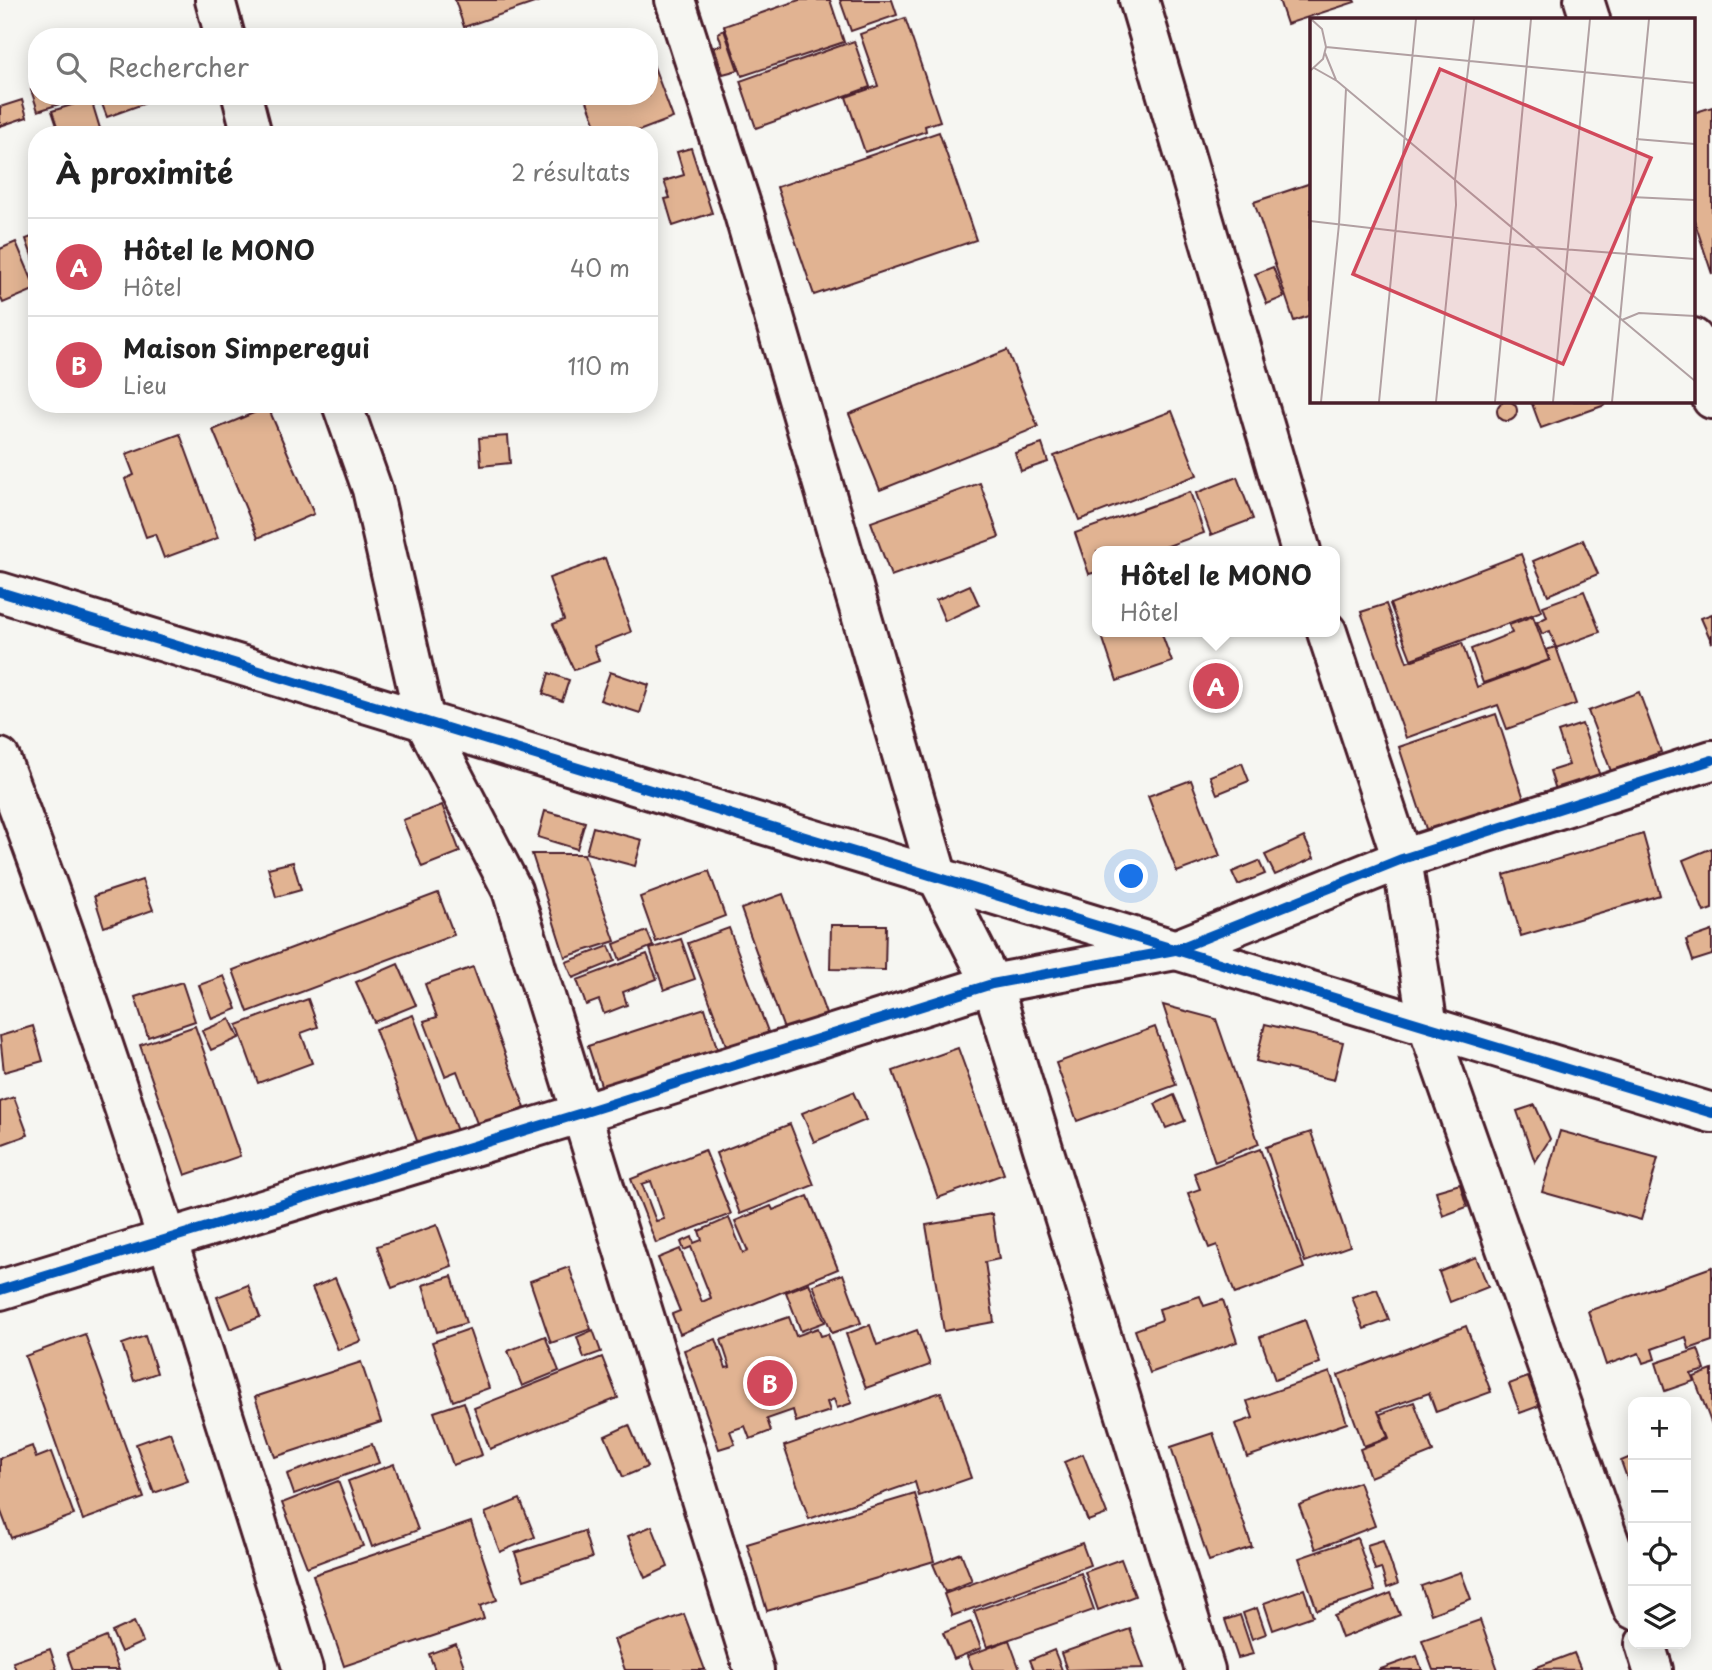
<!DOCTYPE html>
<html lang="fr">
<meta charset="utf-8">
<style>
body{margin:0;font-family:"Playpen Sans",sans-serif;background:#f6f6f6;color:#222}
.controls{position:absolute;right:21px;bottom:21px;display:grid;overflow:hidden;border-radius:14px;box-shadow:0 4px 18px #0003}
.controls button{width:63px;height:63px;display:grid;place-items:center;padding:0;border:0;border-bottom:2px solid #e0e0e0;background:#fff;color:#222;font:35px sans-serif}
.you{position:absolute;left:1132px;top:877px;width:24px;height:24px;margin:-18px;border:5px solid #fff;border-radius:50%;background:#1a73e8;box-shadow:0 0 0 10px #1a73e833}
.badge{display:grid;place-items:center;width:46px;height:46px;border-radius:50%;background:#d1495b;color:#fff;font-size:23px;font-weight:700}
.pin{position:absolute;translate:-50% -50%;border:4px solid #fff;box-shadow:0 2px 7px #0006}
.popup{position:absolute;left:1092px;top:546px;width:248px;height:91px;box-sizing:border-box;display:grid;place-content:center;border-radius:14px;background:#fff;filter:drop-shadow(0 2px 5px #0005);font-size:23px;white-space:nowrap;color:#767676}
.popup b{font-size:26px;color:#222}
.popup::after{content:'';position:absolute;left:50%;top:100%;margin-left:-14px;border:14px solid transparent;border-top-color:#fff}
.list{margin:0;padding:0;list-style:none}
h2{display:flex;justify-content:space-between;align-items:center;height:91px;margin:0;padding:0 28px;font-size:30px}
h2 small{font-size:23px;font-weight:400;color:#767676}
.list li{display:grid;grid-template-columns:46px 1fr auto;gap:21px;align-items:center;box-sizing:border-box;height:98px;padding:0 28px;border-top:2px solid #e0e0e0}
.list b{display:block;font-size:26px;white-space:nowrap}
.list p{margin:0;font-size:23px;white-space:nowrap;color:#767676}
.list em{font-size:23px;font-style:normal;color:#767676}
.icon{flex:none;width:38px;height:38px;fill:none;stroke:currentColor;stroke-width:2;stroke-linecap:round;stroke-linejoin:round}
.map{position:relative;flex:none;width:1712px;height:1670px;overflow:hidden}
.search{position:absolute;background:#fff;box-shadow:0 4px 18px #0003;left:28px;top:28px;width:630px;height:77px;display:flex;align-items:center;gap:18px;box-sizing:border-box;padding:0 24px;border-radius:28px;color:#767676;font-size:26px}
.panel{position:absolute;background:#fff;box-shadow:0 4px 18px #0003;left:28px;top:126px;width:630px;height:287px;border-radius:28px}
.map>svg:first-child{display:block}
</style>
<div class="map">
<svg width="1712" height="1670" viewBox="0 0 1712 1670">
<rect width="100%" height="100%" fill="#f6f6f2"/>
<filter id="ink" filterUnits="userSpaceOnUse"><feTurbulence type="fractalNoise" baseFrequency=".0143" numOctaves="2"/><feDisplacementMap in="SourceGraphic" scale="14" xChannelSelector="R" yChannelSelector="G"/><feConvolveMatrix kernelMatrix="1 2 1 2 8 2 1 2 1" color-interpolation-filters="sRGB"/></filter>
<g filter="url(#ink)">
<!-- building -->
<g fill="#e1b392" stroke="#4a1f2b" stroke-width="2" fill-rule="evenodd">
<polygon points="455,0 543,0 464,27"/>
<polygon points="799,0 830,0 844,42 742,76 724,26"/>
<polygon points="840,0 892,0 897,15 851,31"/>
<polygon points="1279,0 1354,0 1355,2 1287,24"/>
<polygon points="905,18 940,121 925,126 926,131 865,152 846,97 878,86 860,34"/>
<polygon points="724,30 738,70 723,74 714,47 722,45 718,33"/>
<polygon points="854,41 870,87 756,128 740,81"/>
<polygon points="650,56 673,118 628,135 600,135 585,96 649,96"/>
<polygon points="37,88 37,96 84,96 38,111 31,90"/>
<polygon points="99,96 156,96 157,99 107,117"/>
<polygon points="91,99 102,135 60,135 52,111"/>
<polygon points="22,100 27,117 0,126 0,107"/>
<polygon points="1712,107 1712,274 1693,217 1693,113"/>
<polygon points="939,132 976,240 814,295 777,187"/>
<polygon points="691,148 712,213 673,226 665,199 670,198 664,181 684,175 677,152"/>
<polygon points="1311,183 1311,315 1294,321 1254,202"/>
<polygon points="37,235 37,258 33,259 26,239"/>
<polygon points="16,242 36,289 3,303 0,296 0,249"/>
<polygon points="1273,267 1284,297 1267,304 1255,274"/>
<polygon points="1007,350 1038,427 880,490 849,414"/>
<circle cx="1507" cy="411" r="10"/>
<polygon points="1531,401 1604,401 1605,405 1541,428"/>
<polygon points="268,407 314,514 258,538 213,430"/>
<polygon points="1172,411 1197,475 1079,520 1054,456"/>
<polygon points="180,434 218,538 164,558 155,534 146,537 125,479 134,475 126,454"/>
<polygon points="508,436 510,463 481,466 479,438"/>
<polygon points="1042,444 1048,462 1021,471 1015,453"/>
<polygon points="1237,477 1253,519 1211,535 1196,493"/>
<polygon points="980,483 999,537 891,576 871,522"/>
<polygon points="1190,492 1204,533 1154,551 1097,551 1097,572 1089,574 1075,533"/>
<polygon points="1583,540 1598,574 1548,595 1533,561"/>
<polygon points="1521,554 1542,611 1411,659 1390,604"/>
<polygon points="605,558 631,632 594,646 599,661 574,670 553,624 564,620 549,578"/>
<polygon points="970,585 979,605 945,621 936,600"/>
<polygon points="1584,591 1600,632 1556,648 1550,631 1542,634 1537,622 1547,617 1543,606"/>
<polygon points="1386,604 1407,662 1462,643 1477,687 1550,660 1546,650 1556,647 1576,704 1507,729 1498,705 1406,738 1361,612"/>
<polygon points="1712,614 1712,643 1701,618"/>
<polygon points="1533,616 1549,660 1483,683 1471,649 1512,633 1509,625"/>
<polygon points="1115,632 1161,632 1172,662 1117,681 1102,636"/>
<polygon points="610,672 649,685 640,713 600,700"/>
<polygon points="549,673 569,680 562,701 543,694"/>
<polygon points="1639,692 1661,752 1611,771 1588,711"/>
<polygon points="1496,714 1525,802 1428,835 1399,747"/>
<polygon points="1582,724 1600,776 1556,790 1550,771 1569,765 1558,732"/>
<polygon points="1242,763 1249,781 1217,794 1210,776"/>
<polygon points="1191,780 1220,856 1177,872 1148,796"/>
<polygon points="442,805 460,852 422,867 403,820"/>
<polygon points="545,811 585,822 577,849 538,837"/>
<polygon points="593,827 642,840 635,866 586,853"/>
<polygon points="1643,834 1660,895 1521,936 1504,875"/>
<polygon points="1304,837 1314,858 1275,875 1265,855"/>
<polygon points="1712,848 1712,909 1704,912 1683,860"/>
<polygon points="532,854 584,854 615,941 565,957"/>
<polygon points="1259,861 1265,874 1238,885 1232,872"/>
<polygon points="293,862 301,890 276,897 268,868"/>
<polygon points="709,871 725,916 656,942 640,897"/>
<polygon points="142,880 153,910 104,927 94,896"/>
<polygon points="438,893 454,935 248,1012 233,970"/>
<polygon points="783,894 827,1017 785,1032 741,909"/>
<polygon points="831,925 886,925 885,970 830,969"/>
<polygon points="729,928 770,1037 729,1053 688,943"/>
<polygon points="647,931 653,946 620,960 614,944"/>
<polygon points="1712,931 1712,955 1693,961 1686,940"/>
<polygon points="681,939 695,979 664,990 650,949"/>
<polygon points="609,946 615,961 573,978 566,962"/>
<polygon points="647,954 657,979 623,992 627,1005 604,1014 599,1000 586,1005 577,980"/>
<polygon points="398,964 416,1005 374,1022 356,982"/>
<polygon points="473,967 525,1108 478,1126 457,1071 445,1076 424,1021 437,1017 425,984"/>
<polygon points="224,976 237,1009 212,1019 199,985"/>
<polygon points="182,982 195,1021 148,1037 135,997"/>
<polygon points="308,999 318,1027 301,1033 312,1063 258,1083 237,1025"/>
<polygon points="1163,1005 1216,1019 1259,1144 1215,1162"/>
<polygon points="705,1008 719,1055 603,1091 588,1046"/>
<polygon points="413,1015 457,1131 419,1146 375,1029"/>
<polygon points="230,1019 239,1038 211,1050 202,1031"/>
<polygon points="1265,1024 1343,1042 1334,1080 1256,1061"/>
<polygon points="33,1026 43,1061 4,1072 0,1036"/>
<polygon points="195,1026 240,1156 185,1175 140,1045"/>
<polygon points="1155,1027 1176,1085 1077,1121 1056,1063"/>
<polygon points="958,1048 1004,1174 938,1198 893,1071"/>
<polygon points="853,1092 866,1120 814,1142 802,1113"/>
<polygon points="1174,1095 1185,1121 1166,1128 1155,1104"/>
<polygon points="14,1097 28,1135 0,1145 0,1102"/>
<polygon points="1535,1105 1550,1139 1535,1162 1517,1111"/>
<polygon points="790,1124 814,1185 740,1214 716,1153"/>
<polygon points="1560,1131 1658,1158 1641,1220 1542,1192"/>
<polygon points="1311,1132 1350,1246 1305,1262 1266,1147"/>
<polygon points="1260,1149 1304,1268 1235,1294 1217,1245 1209,1248 1188,1193 1200,1189 1194,1173"/>
<path d="M705,1150l26,64 -75,29 -25,-64zM651,1181l13,38 -8,2 -14,-37z"/>
<polygon points="1460,1184 1467,1207 1443,1216 1436,1191"/>
<polygon points="808,1196 838,1269 680,1334 672,1314 680,1311 658,1258 680,1249 702,1302 711,1298 691,1247 684,1250 681,1242 692,1237 694,1243 702,1240 699,1231 729,1218 743,1253 748,1251 735,1221 771,1206 773,1210"/>
<polygon points="992,1214 999,1259 985,1262 994,1322 944,1331 926,1225"/>
<polygon points="437,1225 452,1266 392,1288 377,1246"/>
<polygon points="1476,1257 1488,1287 1450,1302 1439,1272"/>
<polygon points="569,1267 591,1329 551,1343 530,1281"/>
<polygon points="1712,1267 1712,1341 1689,1349 1686,1337 1652,1349 1655,1359 1643,1363 1639,1353 1606,1365 1588,1311"/>
<polygon points="843,1274 861,1323 832,1333 813,1285"/>
<polygon points="452,1276 466,1323 437,1332 423,1285"/>
<polygon points="335,1278 361,1341 338,1350 312,1288"/>
<polygon points="809,1283 825,1322 801,1331 786,1292"/>
<polygon points="248,1285 260,1317 230,1329 217,1297"/>
<polygon points="1377,1289 1389,1320 1364,1329 1352,1297"/>
<polygon points="1200,1296 1204,1306 1223,1300 1237,1342 1150,1373 1135,1330 1162,1320 1159,1309"/>
<polygon points="789,1317 796,1336 818,1328 821,1336 828,1334 852,1403 837,1408 834,1399 827,1402 830,1411 796,1422 793,1410 767,1419 771,1431 750,1439 745,1426 730,1431 735,1444 719,1449 684,1350 716,1339 726,1368 730,1367 721,1340"/>
<polygon points="1305,1320 1320,1363 1275,1380 1260,1337"/>
<polygon points="870,1325 877,1345 917,1330 930,1365 866,1388 846,1334"/>
<polygon points="1466,1326 1491,1392 1436,1412 1429,1393 1378,1411 1388,1437 1364,1446 1338,1375"/>
<polygon points="469,1329 489,1388 453,1401 432,1342"/>
<polygon points="593,1330 601,1352 584,1358 577,1337"/>
<polygon points="85,1334 144,1498 83,1520 25,1356"/>
<polygon points="145,1336 157,1373 134,1381 122,1344"/>
<polygon points="545,1336 559,1371 522,1386 508,1351"/>
<polygon points="1698,1349 1705,1370 1691,1374 1694,1381 1665,1391 1656,1363"/>
<polygon points="602,1357 618,1398 490,1449 474,1408"/>
<polygon points="361,1362 381,1422 275,1457 255,1397"/>
<polygon points="1712,1370 1712,1425 1694,1377"/>
<polygon points="1330,1372 1347,1423 1247,1457 1235,1424 1253,1418 1247,1401"/>
<polygon points="1528,1377 1539,1406 1520,1413 1509,1384"/>
<polygon points="941,1392 971,1478 919,1496 915,1482 809,1519 784,1446"/>
<polygon points="464,1402 482,1455 453,1465 434,1412"/>
<polygon points="1414,1402 1433,1452 1370,1477 1360,1449 1389,1438 1380,1414"/>
<polygon points="629,1425 647,1467 623,1477 605,1436"/>
<polygon points="170,1432 188,1481 154,1493 136,1444"/>
<polygon points="1213,1433 1252,1547 1209,1561 1171,1447"/>
<polygon points="372,1444 379,1463 294,1494 287,1474"/>
<polygon points="32,1446 36,1458 51,1452 74,1515 11,1538 0,1509 0,1458"/>
<polygon points="1083,1454 1107,1514 1088,1521 1064,1462"/>
<polygon points="1633,1456 1633,1495 1621,1461"/>
<polygon points="394,1464 418,1530 372,1547 348,1481"/>
<polygon points="338,1481 363,1546 307,1567 282,1503"/>
<polygon points="1359,1482 1375,1526 1316,1549 1299,1505"/>
<polygon points="915,1494 934,1561 767,1611 747,1544"/>
<polygon points="520,1499 535,1537 500,1552 485,1513"/>
<polygon points="471,1522 497,1600 480,1606 484,1619 344,1666 313,1575"/>
<polygon points="652,1526 668,1567 645,1578 628,1536"/>
<polygon points="584,1531 592,1558 524,1580 515,1553"/>
<polygon points="1357,1538 1375,1591 1317,1610 1299,1558"/>
<polygon points="1383,1540 1398,1584 1387,1588 1381,1568 1375,1570 1367,1545"/>
<polygon points="1082,1543 1090,1565 952,1616 944,1594"/>
<polygon points="961,1553 972,1581 945,1592 933,1564"/>
<polygon points="1121,1559 1135,1596 1098,1610 1085,1572"/>
<polygon points="1461,1572 1471,1599 1431,1614 1421,1586"/>
<polygon points="1081,1573 1094,1610 987,1647 974,1611"/>
<polygon points="1304,1589 1313,1616 1273,1630 1264,1603"/>
<polygon points="1391,1593 1400,1615 1342,1638 1334,1616"/>
<polygon points="1257,1608 1266,1634 1252,1639 1243,1613"/>
<polygon points="684,1614 705,1670 625,1670 614,1640"/>
<polygon points="1240,1615 1253,1654 1238,1658 1225,1620"/>
<polygon points="1480,1620 1498,1670 1433,1670 1422,1640"/>
<polygon points="134,1622 143,1642 121,1652 112,1632"/>
<polygon points="971,1622 981,1648 954,1659 943,1633"/>
<polygon points="1130,1629 1144,1668 1067,1670 1061,1653"/>
<polygon points="106,1637 119,1670 73,1670 67,1653"/>
<polygon points="1009,1640 1020,1670 973,1670 967,1656"/>
<polygon points="456,1644 465,1669 435,1670 429,1654"/>
<polygon points="50,1649 57,1670 16,1670 13,1662"/>
<polygon points="1054,1650 1062,1670 1034,1670 1030,1660"/>
<polygon points="1574,1653 1581,1670 1532,1669"/>
<polygon points="1417,1656 1422,1670 1378,1670"/>
</g>
<g fill="none" stroke-linecap="round" stroke-linejoin="round">
<!-- minor casing -->
<g stroke="#4a1f2b" stroke-width="44">
<g id="minor">
<polyline points="215,0 225,37"/>
<polyline points="675,0 744,214 938,878 992,984 1205,1670"/>
<polyline points="1139,0 1301,551"/>
<polyline points="1584,0 1590,19"/>
<polyline points="242,96 252,135"/>
<polyline points="1693,338 1712,399"/>
<polyline points="342,404 372,489 425,722 512,890 754,1670"/>
<polyline points="1327,632 1402,859 1428,1027 1633,1609"/>
<path d="M0,758c114,299 207,606 303,912"/>
<polyline points="0,1290 582,1113 992,984 1175,950 1402,859 1712,760"/>
<polyline points="1645,1644 1653,1670"/>
</g>
</g>
<!-- tertiary casing -->
<g stroke="#4a1f2b" stroke-width="44">
<polyline id="tertiary" points="0,592 1712,1113"/>
</g>
<!-- minor -->
<use href="#minor" stroke="#f6f6f2" stroke-width="38"/>
<!-- tertiary -->
<use href="#tertiary" stroke="#f6f6f2" stroke-width="38"/>
<!-- cycleway casing -->
<g stroke="#f6f6f2" stroke-width="15">
<g id="cycleway">
<polyline points="0,592 1712,1113"/>
<polyline points="0,1290 582,1113 992,984 1175,950 1402,859 1712,760"/>
</g>
</g>
<!-- cycleway -->
<use href="#cycleway" stroke="#0057b8" stroke-width="10"/>
</g>
</g>
<!-- overview -->
<g transform="translate(1310 18)">
<rect width="385" height="385" fill="#f6f6f2"/>
<path fill="none" stroke="#b1a0a2" stroke-width="2" d="M16,29l369,36M15,35l11,27M4,50l23,13 358,300M0,53l13,-12 3,-12 -4,-18 -11,-10M326,121l59,5M321,179l64,3M0,203l225,26 160,12M312,302l17,-7 56,3M11,384l18,-178 7,-135M69,384l37,-383M126,384l20,-197 -1,-25 19,-161M185,384l36,-383M243,384l37,-383M302,384l37,-383"/>
<path fill="#d1495b" fill-opacity="0.15" stroke="#d1495b" stroke-width="3.5" d="M130,51l211,89 -88,206 -210,-90z"/>
<rect width="385" height="385" fill="none" stroke="#4a1f2b" stroke-width="3.5"/>
</g>
</svg>
<div class="controls">
<button>+</button>
<button>−</button>
<button><svg class="icon" aria-label="locate" viewBox="0 0 24 24"><circle cx="12" cy="12" r="6"/><path d="M12 2v4M12 18v4M2 12h4M18 12h4"/></svg></button>
<button><svg class="icon" aria-label="layers" viewBox="0 0 24 24"><path d="M12 4l9 5-9 5-9-5zM3 14l9 5 9-5"/></svg></button>
</div>
<div class="you"></div>
<div class="pin badge" style="left:1216px;top:686px">A</div>
<div class="popup"><b>Hôtel le MONO</b>Hôtel</div>
<div class="pin badge" style="left:770px;top:1383px">B</div>
<div class="search"><svg class="icon" aria-label="search" viewBox="0 0 24 24"><circle cx="10" cy="10" r="6"/><path d="M15 15l6 6"/></svg>Rechercher</div>
<section class="panel">
<h2>À proximité<small>2 résultats</small></h2>
<ul class="list">
<li><span class="badge">A</span><div><b>Hôtel le MONO</b><p>Hôtel</p></div><em>40 m</em></li>
<li><span class="badge">B</span><div><b>Maison Simperegui</b><p>Lieu</p></div><em>110 m</em></li>
</ul>
</section>
</div>
